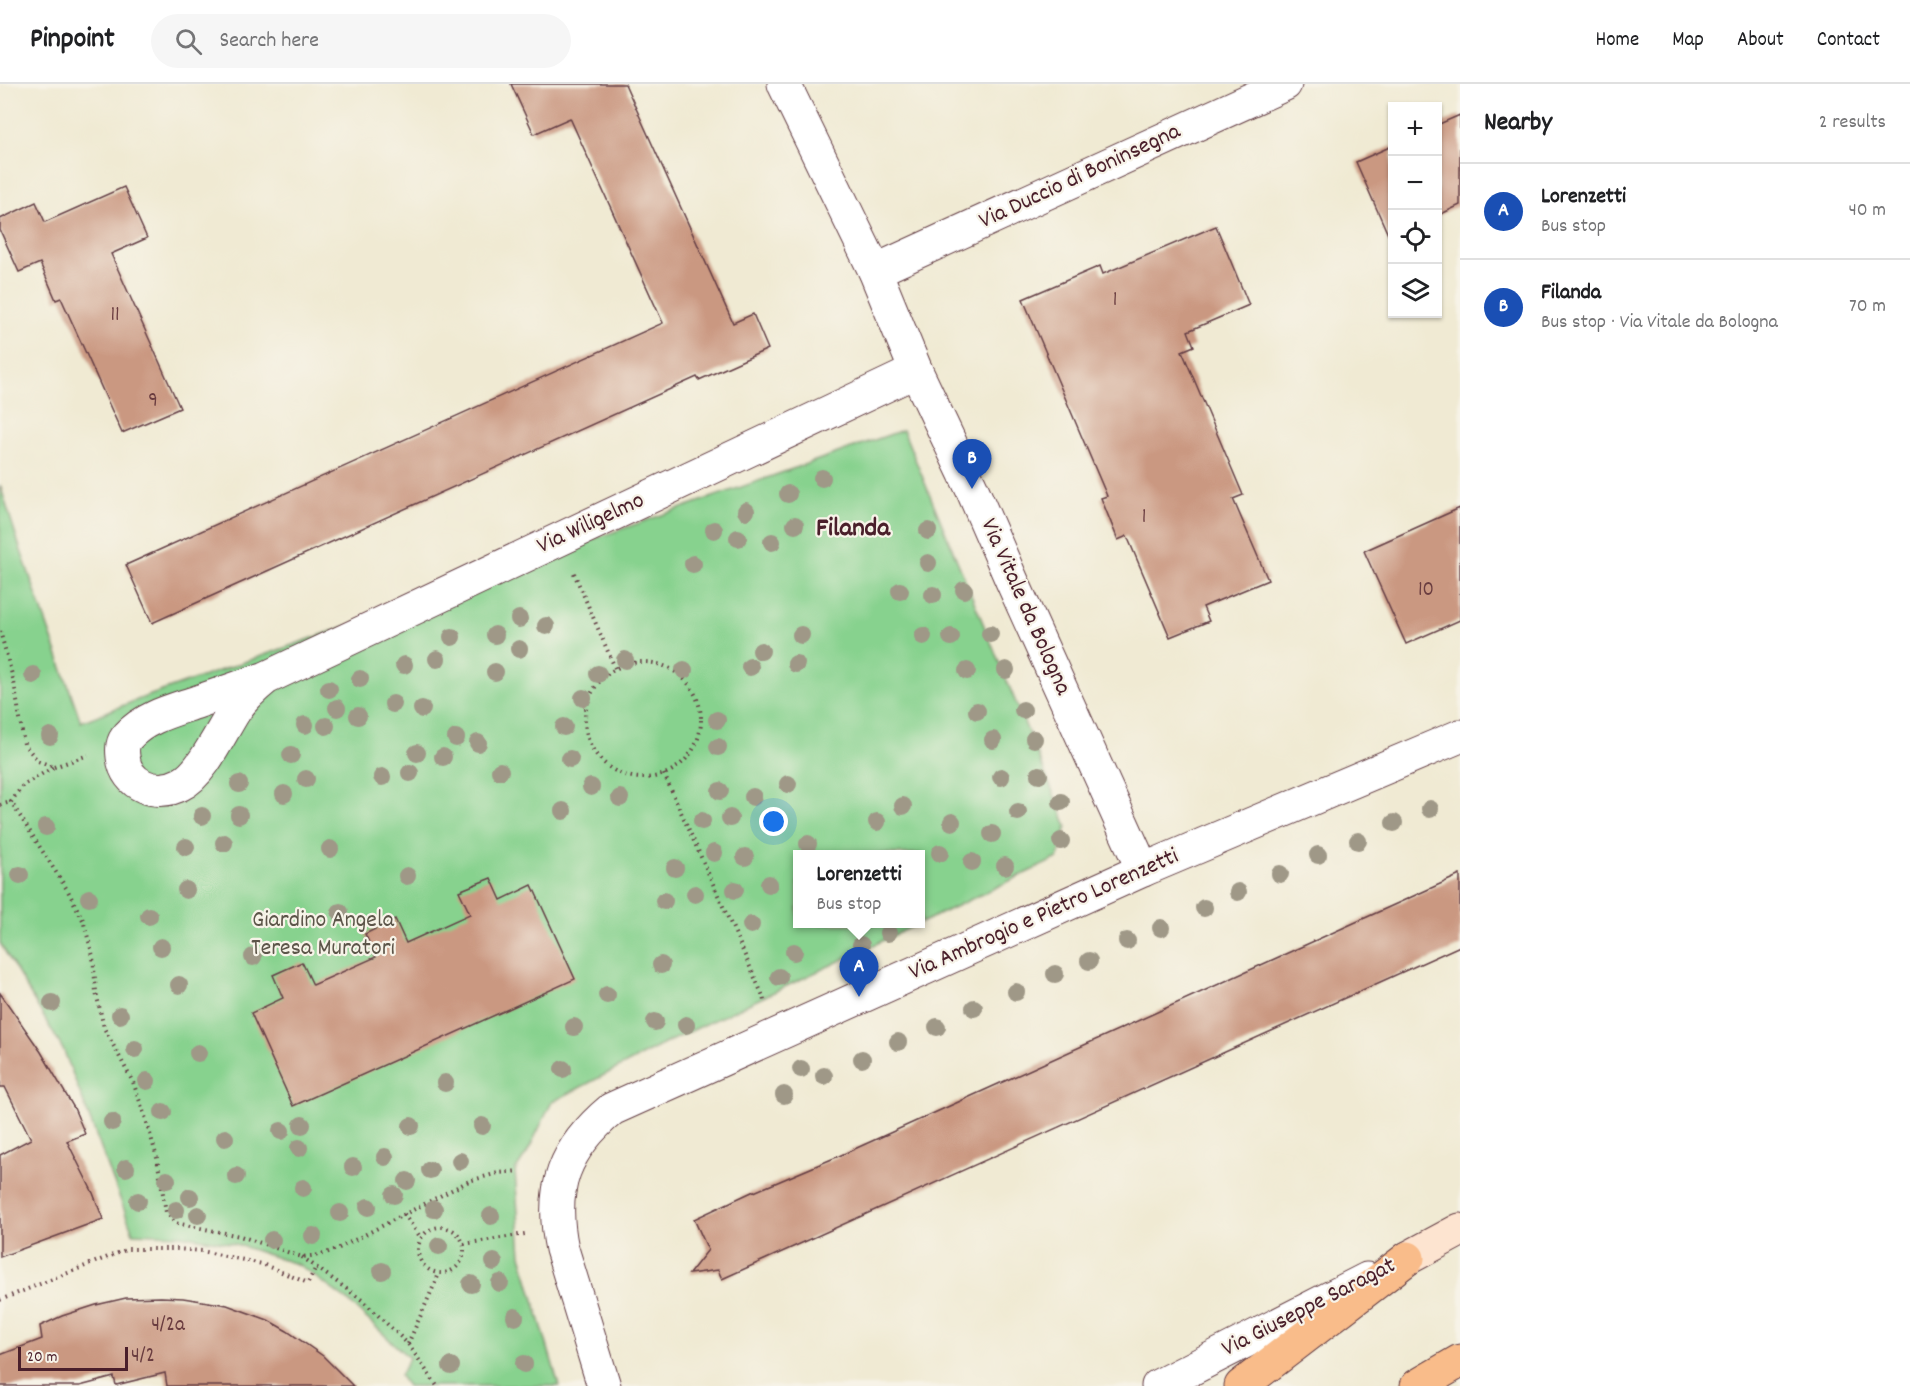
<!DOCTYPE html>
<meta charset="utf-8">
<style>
body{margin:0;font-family:Dekko,sans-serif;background:#f6f6f6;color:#202124}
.controls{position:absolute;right:18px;top:18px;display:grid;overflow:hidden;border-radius:0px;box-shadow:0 2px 4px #0004}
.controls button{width:54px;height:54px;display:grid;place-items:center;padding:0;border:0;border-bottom:2px solid #e0e0e0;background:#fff;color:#202124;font:30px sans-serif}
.scale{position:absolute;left:18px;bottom:15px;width:110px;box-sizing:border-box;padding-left:6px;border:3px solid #4a1f2b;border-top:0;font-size:16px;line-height:21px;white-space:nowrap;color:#4a1f2b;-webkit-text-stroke:4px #f7f3e8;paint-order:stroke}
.you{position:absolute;left:774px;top:738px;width:21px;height:21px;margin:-15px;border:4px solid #fff;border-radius:50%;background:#1a73e8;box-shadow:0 0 0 9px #1a73e833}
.badge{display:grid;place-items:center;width:39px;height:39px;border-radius:50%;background:#7c3aed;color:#fff;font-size:20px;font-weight:700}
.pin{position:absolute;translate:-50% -50px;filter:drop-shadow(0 2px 3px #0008)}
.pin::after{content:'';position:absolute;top:32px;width:21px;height:18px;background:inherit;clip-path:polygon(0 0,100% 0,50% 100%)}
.popup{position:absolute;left:793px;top:766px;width:132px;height:78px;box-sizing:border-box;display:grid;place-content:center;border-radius:0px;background:#fff;filter:drop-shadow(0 2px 4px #0005);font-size:20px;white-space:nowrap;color:#757577}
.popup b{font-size:22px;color:#202124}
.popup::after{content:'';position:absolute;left:50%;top:100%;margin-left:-12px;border:12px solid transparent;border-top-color:#fff}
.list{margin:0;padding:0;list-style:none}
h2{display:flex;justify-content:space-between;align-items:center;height:78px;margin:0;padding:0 24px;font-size:26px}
h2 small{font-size:20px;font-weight:400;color:#757577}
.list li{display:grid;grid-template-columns:39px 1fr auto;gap:18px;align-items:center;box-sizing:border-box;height:96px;padding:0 24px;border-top:2px solid #e0e0e0}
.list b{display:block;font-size:22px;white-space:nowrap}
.list p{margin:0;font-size:20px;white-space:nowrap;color:#757577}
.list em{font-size:20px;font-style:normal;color:#757577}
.icon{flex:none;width:33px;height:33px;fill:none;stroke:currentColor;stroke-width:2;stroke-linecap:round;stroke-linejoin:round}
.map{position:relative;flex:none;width:1460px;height:1302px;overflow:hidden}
header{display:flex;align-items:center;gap:36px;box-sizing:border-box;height:84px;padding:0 30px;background:#fff;border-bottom:2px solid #e0e0e0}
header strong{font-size:28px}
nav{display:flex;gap:33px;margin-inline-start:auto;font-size:21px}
.search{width:420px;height:54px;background:#f6f6f6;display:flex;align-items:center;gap:15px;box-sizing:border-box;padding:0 21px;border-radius:33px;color:#757577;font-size:22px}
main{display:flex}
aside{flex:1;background:#fff}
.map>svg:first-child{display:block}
</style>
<header>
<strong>Pinpoint</strong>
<div class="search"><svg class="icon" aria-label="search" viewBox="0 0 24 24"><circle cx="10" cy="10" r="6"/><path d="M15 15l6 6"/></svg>Search here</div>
<nav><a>Home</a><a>Map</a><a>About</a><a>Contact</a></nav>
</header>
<main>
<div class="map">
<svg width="1460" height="1302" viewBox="0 0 1460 1302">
<rect width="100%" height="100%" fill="#f7f3e8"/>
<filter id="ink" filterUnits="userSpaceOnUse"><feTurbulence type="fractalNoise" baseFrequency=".0167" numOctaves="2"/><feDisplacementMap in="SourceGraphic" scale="12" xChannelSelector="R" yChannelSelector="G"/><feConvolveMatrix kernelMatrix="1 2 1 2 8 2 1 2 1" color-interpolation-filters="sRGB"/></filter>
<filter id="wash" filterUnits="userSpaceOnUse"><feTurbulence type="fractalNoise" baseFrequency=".008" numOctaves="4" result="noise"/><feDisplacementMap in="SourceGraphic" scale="24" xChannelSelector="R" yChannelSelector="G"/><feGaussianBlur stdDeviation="1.35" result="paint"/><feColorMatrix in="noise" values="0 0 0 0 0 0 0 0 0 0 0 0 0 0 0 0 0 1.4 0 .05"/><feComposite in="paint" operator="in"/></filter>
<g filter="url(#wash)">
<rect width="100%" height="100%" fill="#f0ead3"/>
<!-- park -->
<polygon fill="#87d28e" stroke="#68785c" stroke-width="1.5" points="903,346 1067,742 1058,774 921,839 920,770 798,770 798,840 918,840 670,957 552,1018 527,1069 515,1087 521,1171 559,1302 407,1302 400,1292 409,1274 348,1217 299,1181 235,1160 181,1151 133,1149 64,967 0,859 0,401 19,461 81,638 145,613"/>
<g id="blocks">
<!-- building -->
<g fill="#ca9881">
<polygon points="511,0 625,0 733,239 753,230 768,265 699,296 697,293 152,539 126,481 663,239 570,34 534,50"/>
<polygon points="1460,31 1460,121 1437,132 1437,41"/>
<polygon points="1392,62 1392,154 1390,155 1356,78"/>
<polygon points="124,103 147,154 111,170 180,324 122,349 61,214 56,216 40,179 19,188 0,146 0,135 36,118 45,138"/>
<polygon points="1216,142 1249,221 1188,247 1194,262 1182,267 1243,411 1233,415 1268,496 1203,523 1209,537 1170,553 1127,452 1118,456 1101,414 1107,412 1023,215 1100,182 1103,190"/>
<polygon points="1460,424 1460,536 1406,560 1364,467"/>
<polygon points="1460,791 1460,862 722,1195 718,1186 689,1190 708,1166 694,1135 754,1107 754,1108 839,1072"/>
<polygon points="491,794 501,816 532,801 575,895 293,1022 251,929 283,914 273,891 302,878 313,901 376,873 365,850 395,835 406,859 470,830 459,807"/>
<polygon points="0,909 41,968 74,1024 85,1050 67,1057 93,1109 103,1135 0,1173 0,1071 31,1055 5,1003 0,1003"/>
<polygon points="161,1213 183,1214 227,1221 268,1236 287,1247 323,1272 353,1302 167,1302 165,1289 116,1301 114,1293 80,1302 0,1302 0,1271 42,1255 40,1242 62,1232 96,1221 126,1214"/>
</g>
</g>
</g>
<g filter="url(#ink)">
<use href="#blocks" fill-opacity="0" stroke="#633d44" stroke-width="1.5"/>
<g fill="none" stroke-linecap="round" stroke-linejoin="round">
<!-- minor casing -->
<g stroke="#633d44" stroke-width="35">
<g id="minor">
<polyline points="784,0 875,187 916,287 972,405 1012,497 1143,786"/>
<polyline points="875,187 1285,0"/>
<path d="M266,594c-11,9 -21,18 -29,29 -14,20 -34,67 -56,77 -24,13 -55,2 -58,-27 -1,-8 -1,-15 5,-21 17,-19 46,-26 69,-34 23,-8 46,-16 69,-24l650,-307"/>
<path d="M604,1302l-42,-137c-13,-61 2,-100 50,-140l531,-239 317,-134"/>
</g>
</g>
<!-- tertiary casing -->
<g stroke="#633d44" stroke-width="35">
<polyline id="tertiary" points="1158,1302 1367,1195"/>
</g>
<!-- secondary casing -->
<g stroke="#633d44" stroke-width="35">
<polyline id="secondary" points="1408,1174 1460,1146"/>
</g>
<!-- trunk casing -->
<g stroke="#633d44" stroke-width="35">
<g id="trunk">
<polyline points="1241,1302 1408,1174"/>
<polyline points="1417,1302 1460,1277"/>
</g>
</g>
<!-- path -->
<g stroke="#633d44" stroke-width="4" stroke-dasharray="1.5 4.5" stroke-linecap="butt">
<polyline points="574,489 615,584"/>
<polyline points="0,547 14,598 24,660 38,677 54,683 23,701 11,718 68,807 83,836 93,872 96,908 104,944 133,998 145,1032 157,1074 166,1128 175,1139 240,1152 302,1173 320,1171 337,1165 469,1097 498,1089 519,1087"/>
<circle cx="643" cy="636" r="58"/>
<polyline points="54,683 88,671"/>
<polyline points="664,690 763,912 764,917"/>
<polyline points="0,721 11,718"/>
<polyline points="404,1130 421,1154"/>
<circle cx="441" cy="1166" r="23"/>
<polyline points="464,1160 525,1150"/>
<polyline points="302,1173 362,1216 408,1260 437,1302"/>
<polyline points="0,1216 128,1165 177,1165 202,1167 262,1180 308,1199 316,1183"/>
<polyline points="408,1260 439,1190"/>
</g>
<!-- minor -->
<use href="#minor" stroke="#fff" stroke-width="33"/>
<!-- tertiary -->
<use href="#tertiary" stroke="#fff" stroke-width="33"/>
<!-- secondary -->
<use href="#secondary" stroke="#fde4d0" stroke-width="33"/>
<!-- trunk -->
<use href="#trunk" stroke="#f9bc8a" stroke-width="33"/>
</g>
<!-- trees -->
<g fill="#9f9887">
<circle cx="822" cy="394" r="9"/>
<circle cx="788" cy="410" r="9"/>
<circle cx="746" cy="427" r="9"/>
<circle cx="795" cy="441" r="9"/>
<circle cx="714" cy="446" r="9"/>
<circle cx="928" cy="447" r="9"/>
<circle cx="738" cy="454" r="9"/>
<circle cx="772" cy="458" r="9"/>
<circle cx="928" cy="479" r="9"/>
<circle cx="693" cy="480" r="9"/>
<circle cx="964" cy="506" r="9"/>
<circle cx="900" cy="507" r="9"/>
<circle cx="933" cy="511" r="9"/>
<circle cx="519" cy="535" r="9"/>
<circle cx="546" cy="542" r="9"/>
<circle cx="990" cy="550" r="9"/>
<circle cx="495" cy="551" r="9"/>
<circle cx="801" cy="551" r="9"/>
<circle cx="923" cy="552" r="9"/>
<circle cx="452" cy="553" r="9"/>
<circle cx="951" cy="553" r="9"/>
<circle cx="519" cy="565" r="9"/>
<circle cx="761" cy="567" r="9"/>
<circle cx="437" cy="575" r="9"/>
<circle cx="625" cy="576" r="9"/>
<circle cx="796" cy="580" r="9"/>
<circle cx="404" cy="581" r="9"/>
<circle cx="750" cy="583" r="9"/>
<circle cx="684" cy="586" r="9"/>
<circle cx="1006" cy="586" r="9"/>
<circle cx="967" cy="587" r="9"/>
<circle cx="495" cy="588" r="9"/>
<circle cx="598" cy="590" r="9"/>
<circle cx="33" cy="591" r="9"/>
<circle cx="360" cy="595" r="9"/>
<circle cx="329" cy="605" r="9"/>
<circle cx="583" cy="614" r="9"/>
<circle cx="393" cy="620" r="9"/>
<circle cx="337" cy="624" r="9"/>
<circle cx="422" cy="625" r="9"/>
<circle cx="1023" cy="626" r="9"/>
<circle cx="977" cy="627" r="9"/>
<circle cx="358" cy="632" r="9"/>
<circle cx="717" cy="636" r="9"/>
<circle cx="305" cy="641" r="9"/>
<circle cx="326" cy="642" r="9"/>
<circle cx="564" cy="643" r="9"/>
<circle cx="50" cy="652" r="9"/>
<circle cx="456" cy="654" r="9"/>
<circle cx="1034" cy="655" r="9"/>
<circle cx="993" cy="656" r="9"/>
<circle cx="478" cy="659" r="9"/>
<circle cx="718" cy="663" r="9"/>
<circle cx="417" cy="669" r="9"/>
<circle cx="291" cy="671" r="9"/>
<circle cx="443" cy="673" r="9"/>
<circle cx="570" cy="675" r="9"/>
<circle cx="500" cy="687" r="9"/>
<circle cx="410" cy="689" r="9"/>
<circle cx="1039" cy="691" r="9"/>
<circle cx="382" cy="693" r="9"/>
<circle cx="1001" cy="693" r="9"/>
<circle cx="306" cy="695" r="9"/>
<circle cx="239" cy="700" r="9"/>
<circle cx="788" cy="700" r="9"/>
<circle cx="591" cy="703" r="9"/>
<circle cx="720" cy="707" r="9"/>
<circle cx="284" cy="710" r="9"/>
<circle cx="753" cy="713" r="9"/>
<circle cx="620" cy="714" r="9"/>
<circle cx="1061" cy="718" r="9"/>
<circle cx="903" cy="722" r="9"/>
<circle cx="1430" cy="725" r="9"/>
<circle cx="563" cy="727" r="9"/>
<circle cx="1018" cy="728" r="9"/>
<circle cx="239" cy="731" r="9"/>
<circle cx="202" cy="732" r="9"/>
<circle cx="730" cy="734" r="9"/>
<circle cx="702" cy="737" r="9"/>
<circle cx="877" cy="738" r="9"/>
<circle cx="952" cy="738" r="9"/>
<circle cx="1394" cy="739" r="9"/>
<circle cx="46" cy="743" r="9"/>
<circle cx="992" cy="750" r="9"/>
<circle cx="1061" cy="757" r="9"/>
<circle cx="1358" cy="757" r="9"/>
<circle cx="224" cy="759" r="9"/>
<circle cx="808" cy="760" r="9"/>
<circle cx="186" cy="763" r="9"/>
<circle cx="330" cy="765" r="9"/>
<circle cx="714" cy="769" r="9"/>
<circle cx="940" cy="769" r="9"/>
<circle cx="1318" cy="771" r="9"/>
<circle cx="745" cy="773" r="9"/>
<circle cx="972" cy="778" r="9"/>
<circle cx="1005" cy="782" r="9"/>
<circle cx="675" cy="784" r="9"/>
<circle cx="1280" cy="790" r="9"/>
<circle cx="20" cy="791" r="9"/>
<circle cx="407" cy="792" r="9"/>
<circle cx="769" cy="800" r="9"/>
<circle cx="186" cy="806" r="9"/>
<circle cx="735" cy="806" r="9"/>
<circle cx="1238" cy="808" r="9"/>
<circle cx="695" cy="810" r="9"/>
<circle cx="89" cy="814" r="9"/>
<circle cx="664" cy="817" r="9"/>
<circle cx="1204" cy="824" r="9"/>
<circle cx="340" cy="828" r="9"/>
<circle cx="149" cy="832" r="9"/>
<circle cx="751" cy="841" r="9"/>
<circle cx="1161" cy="844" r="9"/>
<circle cx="888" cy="849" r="9"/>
<circle cx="1127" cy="857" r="9"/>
<circle cx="861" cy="861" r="9"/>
<circle cx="161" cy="863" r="9"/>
<circle cx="794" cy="868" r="9"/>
<circle cx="253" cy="873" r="9"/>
<circle cx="1089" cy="877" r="9"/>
<circle cx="661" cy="881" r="9"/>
<circle cx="1055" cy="890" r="9"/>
<circle cx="779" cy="893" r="9"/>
<circle cx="179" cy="901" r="9"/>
<circle cx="1016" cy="908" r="9"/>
<circle cx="607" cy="911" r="9"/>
<circle cx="52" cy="919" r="9"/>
<circle cx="974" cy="924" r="9"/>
<circle cx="120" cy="931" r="9"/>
<circle cx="655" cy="938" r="9"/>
<circle cx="686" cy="941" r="9"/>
<circle cx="574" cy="943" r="9"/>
<circle cx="937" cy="943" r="9"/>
<circle cx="898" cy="958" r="9"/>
<circle cx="135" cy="965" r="9"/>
<circle cx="198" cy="969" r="9"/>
<circle cx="862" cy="975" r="9"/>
<circle cx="563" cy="985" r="9"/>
<circle cx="801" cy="985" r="9"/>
<circle cx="824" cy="992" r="9"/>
<circle cx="147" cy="997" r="9"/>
<circle cx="445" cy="999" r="9"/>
<circle cx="784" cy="1011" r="9"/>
<circle cx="163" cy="1028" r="9"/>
<circle cx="112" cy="1038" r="9"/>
<circle cx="302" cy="1041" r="9"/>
<circle cx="411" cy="1042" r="9"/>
<circle cx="482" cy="1042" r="9"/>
<circle cx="281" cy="1047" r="9"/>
<circle cx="225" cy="1054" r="9"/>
<circle cx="299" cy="1064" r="9"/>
<circle cx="385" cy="1073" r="9"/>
<circle cx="460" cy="1077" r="9"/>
<circle cx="353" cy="1083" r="9"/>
<circle cx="126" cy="1084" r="9"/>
<circle cx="430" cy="1086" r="9"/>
<circle cx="236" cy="1092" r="9"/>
<circle cx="167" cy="1096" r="9"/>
<circle cx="407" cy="1097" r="9"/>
<circle cx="303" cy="1104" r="9"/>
<circle cx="394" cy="1111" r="9"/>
<circle cx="190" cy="1113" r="9"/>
<circle cx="138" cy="1117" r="9"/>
<circle cx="368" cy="1123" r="9"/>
<circle cx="434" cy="1125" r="9"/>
<circle cx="176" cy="1126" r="9"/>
<circle cx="340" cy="1129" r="9"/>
<circle cx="198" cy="1131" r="9"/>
<circle cx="491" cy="1132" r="9"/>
<circle cx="313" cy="1152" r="9"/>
<circle cx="272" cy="1156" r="9"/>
<circle cx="439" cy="1162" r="9"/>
<circle cx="494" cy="1178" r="9"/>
<circle cx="382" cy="1187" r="9"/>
<circle cx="500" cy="1199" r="9"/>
<circle cx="471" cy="1200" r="9"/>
<circle cx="515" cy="1233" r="9"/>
<circle cx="524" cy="1280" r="9"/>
<circle cx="451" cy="1282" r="9"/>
</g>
</g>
<g text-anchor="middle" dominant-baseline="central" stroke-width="4.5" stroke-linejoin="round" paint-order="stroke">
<!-- number labels -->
<g font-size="21" fill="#6a3d40">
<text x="1115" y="217">1</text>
<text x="115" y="232">11</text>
<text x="153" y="318">9</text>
<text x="1144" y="434">1</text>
<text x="1426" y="507">10</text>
<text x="168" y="1242">4/2a</text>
<text x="143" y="1273">4/2</text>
</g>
<!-- street labels -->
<g font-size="24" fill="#4a1f2b" stroke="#f7f3e8">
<text transform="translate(1080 93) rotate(-25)">Via Duccio di Boninsegna</text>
<text transform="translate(591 440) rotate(-25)">Via Wiligelmo</text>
<text transform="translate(1025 523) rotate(66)">Via Vitale da Bologna</text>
<text transform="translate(1044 831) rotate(-24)">Via Ambrogio e Pietro Lorenzetti</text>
<text transform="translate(1309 1224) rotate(-27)">Via Giuseppe Saragat</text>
</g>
<!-- park labels -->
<g font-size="24" fill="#5c5549" stroke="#f7f3e8">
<text x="323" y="837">Giardino Angela<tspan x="323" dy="28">Teresa Muratori</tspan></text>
</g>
<!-- quarter labels -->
<g font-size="27" font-weight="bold" fill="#4a1f2b" stroke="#f7f3e8">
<text x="853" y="445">Filanda</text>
</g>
</g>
</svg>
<div class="controls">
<button>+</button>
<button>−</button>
<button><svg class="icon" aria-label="locate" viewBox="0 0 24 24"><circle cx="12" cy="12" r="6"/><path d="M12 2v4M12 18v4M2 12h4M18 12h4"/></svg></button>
<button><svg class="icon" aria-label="layers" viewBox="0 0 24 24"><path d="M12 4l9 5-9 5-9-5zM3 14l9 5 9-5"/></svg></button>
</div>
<div class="scale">20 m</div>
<div class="you"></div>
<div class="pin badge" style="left:859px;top:913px;background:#1a4fb4">A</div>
<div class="popup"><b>Lorenzetti</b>Bus stop</div>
<div class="pin badge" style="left:972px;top:405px;background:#1a4fb4">B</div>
</div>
<aside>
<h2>Nearby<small>2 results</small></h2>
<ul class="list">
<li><span class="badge" style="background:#1a4fb4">A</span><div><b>Lorenzetti</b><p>Bus stop</p></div><em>40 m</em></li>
<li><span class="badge" style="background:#1a4fb4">B</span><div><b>Filanda</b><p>Bus stop · Via Vitale da Bologna</p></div><em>70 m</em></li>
</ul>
</aside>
</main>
